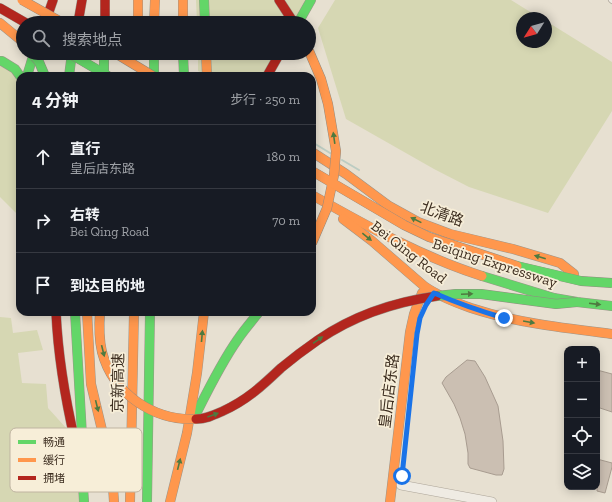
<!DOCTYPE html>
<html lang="zh">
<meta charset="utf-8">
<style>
body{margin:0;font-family:"Zilla Slab","Noto Sans SC",serif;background:#20242c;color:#f1f3f6}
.controls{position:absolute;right:12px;bottom:12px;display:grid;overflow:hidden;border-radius:8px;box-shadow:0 2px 10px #0003}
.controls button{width:36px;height:36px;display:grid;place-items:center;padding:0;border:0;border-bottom:1px solid #363941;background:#171b24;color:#f1f3f6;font:20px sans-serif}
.compass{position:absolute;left:516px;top:12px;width:36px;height:36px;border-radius:50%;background:#171b24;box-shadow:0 2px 10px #0003;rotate:233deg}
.stop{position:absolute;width:12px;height:12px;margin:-9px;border:3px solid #1a73e8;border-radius:50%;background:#fff}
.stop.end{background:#1a73e8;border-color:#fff;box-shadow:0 1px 4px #0008}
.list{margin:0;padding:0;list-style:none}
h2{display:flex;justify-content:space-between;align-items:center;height:52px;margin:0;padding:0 16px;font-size:17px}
h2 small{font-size:13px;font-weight:400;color:#9ea1a6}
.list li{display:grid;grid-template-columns:26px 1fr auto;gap:12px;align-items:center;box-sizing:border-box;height:64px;padding:0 16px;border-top:1px solid #363941}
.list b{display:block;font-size:15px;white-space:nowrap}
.list p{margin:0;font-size:13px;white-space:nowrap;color:#9ea1a6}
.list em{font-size:13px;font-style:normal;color:#9ea1a6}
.icon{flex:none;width:22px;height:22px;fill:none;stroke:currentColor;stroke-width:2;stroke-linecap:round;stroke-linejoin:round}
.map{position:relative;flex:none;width:612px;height:502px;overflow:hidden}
.search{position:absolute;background:#171b24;box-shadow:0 2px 10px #0003;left:16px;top:16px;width:300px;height:44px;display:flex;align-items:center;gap:10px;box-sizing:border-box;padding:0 14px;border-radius:22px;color:#9ea1a6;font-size:15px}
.panel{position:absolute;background:#171b24;box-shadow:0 2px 10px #0003;left:16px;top:72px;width:300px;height:244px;border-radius:12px}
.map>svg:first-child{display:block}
</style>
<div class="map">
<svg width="612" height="502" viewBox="0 0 612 502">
<rect width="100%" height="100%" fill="#e7e0d1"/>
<!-- green -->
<g fill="#d6d7b3">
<polygon points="196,0 307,0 293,23 197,23"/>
<polygon points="335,0 511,0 540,18 522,18 522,42 546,42 546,21 612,62 612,111 548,213 469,187 434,169 346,119 318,28"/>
<polygon points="198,53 276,53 262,76 207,76 198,71"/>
<polygon points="0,57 20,76 20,222 16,213 0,197"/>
<polygon points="0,317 11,318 13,333 37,330 43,350 18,353 22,383 46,384 48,408 76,439 79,502 0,502"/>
</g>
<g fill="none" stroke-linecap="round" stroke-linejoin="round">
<!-- stream -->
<g stroke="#bcccc2" stroke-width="2">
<polyline points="312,142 330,153"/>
<polyline points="342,160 359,170"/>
</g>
</g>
<!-- building -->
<g fill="#cbbfb2" stroke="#a89c90">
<polygon points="467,360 475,361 485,377 498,406 503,441 504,469 502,475 496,475 470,468 468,464 468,453 465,434 460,418 454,404 442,383 446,377"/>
<polygon points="597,370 612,374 612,412 597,407"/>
<polygon points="597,459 612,463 612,467 605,493 597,491"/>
</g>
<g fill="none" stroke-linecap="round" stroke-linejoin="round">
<!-- lane casing -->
<g stroke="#ada599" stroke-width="6">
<polyline id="lane" points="611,0 612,1"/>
</g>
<!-- street casing -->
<g stroke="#ada599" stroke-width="10">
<polyline id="street" points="401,485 492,502"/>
</g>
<!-- fast casing -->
<g stroke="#9c958a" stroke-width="10">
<g id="fast">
<polyline points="204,0 205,23"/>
<polyline points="298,23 311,0"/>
<polyline points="154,53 154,76"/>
<polyline points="183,53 184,76"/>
<polyline points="0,61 2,61 15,69 20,76"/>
<polyline points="27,76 34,53"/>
<polyline points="69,76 72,53"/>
<polyline points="482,276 554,298 577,302 612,306"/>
<polyline points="75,312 82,435 82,470 84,502"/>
<path d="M195,416c13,-26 26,-53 43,-77 6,-9 14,-18 21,-27"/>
<polyline points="147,502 150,312"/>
</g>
</g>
<!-- slow casing -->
<g stroke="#9c958a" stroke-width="10">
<g id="slow">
<polyline points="138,0 138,23"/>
<polyline points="183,0 183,23"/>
<polyline points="0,23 23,42"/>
<polyline points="154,23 155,0"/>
<polyline points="206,53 207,76"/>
<polyline points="312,152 346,174 389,206 418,222 450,234 513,249 560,263 574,274"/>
<path d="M312,195c55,31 110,62 170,81"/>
<path d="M343,219l29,22 52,45c14,10 30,16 47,22 46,15 93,20 141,26"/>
<polyline points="87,312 91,384 112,472 114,502"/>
<polyline points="130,502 134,312"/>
<polyline points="170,502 187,433 197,373 204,312"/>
<polyline points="390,502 410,332 414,314 422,293"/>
</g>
</g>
<!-- jam casing -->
<g stroke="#9c958a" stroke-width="10">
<g id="jam">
<polyline points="105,0 105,23"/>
<polyline points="279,0 294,23"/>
<polyline points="0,8 26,23"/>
<polyline points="45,23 53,0"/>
<polyline points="78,23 82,0"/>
<polyline points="267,76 280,53"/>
<path d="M56,312c2,44 9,86 19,129"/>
</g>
</g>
<!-- lane -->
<use href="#lane" stroke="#efebe3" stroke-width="4.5"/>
<!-- street -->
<use href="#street" stroke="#efebe3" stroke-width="9"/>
<!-- fast -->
<use href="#fast" stroke="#63d668" stroke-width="9"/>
<!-- slow -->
<use href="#slow" stroke="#ff974d" stroke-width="9"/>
<!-- jam -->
<use href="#jam" stroke="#b3261e" stroke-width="9"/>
<!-- fast-bridge casing -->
<g stroke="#928b80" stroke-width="10" stroke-linecap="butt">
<g id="fast-bridge">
<polyline points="32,53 39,62 45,76"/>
<polyline points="69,53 108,76"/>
<polyline points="104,53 104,76"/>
<polyline points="517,266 581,281 612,283"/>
<polyline points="437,296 456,294 481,294 556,304 577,302"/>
</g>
</g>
<!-- slow-bridge casing -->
<g stroke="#928b80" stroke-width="10" stroke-linecap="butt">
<g id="slow-bridge">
<polyline points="22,0 63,23"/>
<polyline points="309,51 321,79 328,104 336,151 334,175 327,208 312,243"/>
<polyline points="115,53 153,76"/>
<polyline points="312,171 404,225 429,237 517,266"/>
<path d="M100,312c-1,13 -1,27 2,40 11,42 52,69 94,67"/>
</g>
</g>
<!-- jam-bridge casing -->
<g stroke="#928b80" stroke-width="10" stroke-linecap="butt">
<path id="jam-bridge" d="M196,419c10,0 18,-4 27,-8 24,-11 39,-25 58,-43 12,-10 24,-19 37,-28 35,-24 76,-38 119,-44"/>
</g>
<!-- fast-bridge -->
<use href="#fast-bridge" stroke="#63d668" stroke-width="9"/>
<!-- slow-bridge -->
<use href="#slow-bridge" stroke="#ff974d" stroke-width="9"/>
<!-- jam-bridge -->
<use href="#jam-bridge" stroke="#b3261e" stroke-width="9"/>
</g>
<!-- one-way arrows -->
<defs><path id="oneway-solid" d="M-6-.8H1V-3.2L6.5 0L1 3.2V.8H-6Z"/></defs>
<g fill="#4e7a40">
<use href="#oneway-solid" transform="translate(334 138) rotate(-98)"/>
<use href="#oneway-solid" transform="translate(416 220) rotate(-154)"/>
<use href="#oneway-solid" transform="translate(367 237) rotate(39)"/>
<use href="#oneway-solid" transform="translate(540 257) rotate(-164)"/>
<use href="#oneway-solid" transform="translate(467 294) rotate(-2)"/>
<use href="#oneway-solid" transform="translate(595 304) rotate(7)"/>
<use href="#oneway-solid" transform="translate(529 322) rotate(10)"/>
<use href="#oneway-solid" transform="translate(202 336) rotate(-85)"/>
<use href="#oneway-solid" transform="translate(318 340) rotate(-34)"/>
<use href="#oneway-solid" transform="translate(103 351) rotate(76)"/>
<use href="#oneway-solid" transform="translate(97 406) rotate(76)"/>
<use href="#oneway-solid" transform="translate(213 415) rotate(-20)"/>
<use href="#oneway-solid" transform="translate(179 464) rotate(-76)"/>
</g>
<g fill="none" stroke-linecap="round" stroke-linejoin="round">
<!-- route -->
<path stroke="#1a73e8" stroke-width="5" d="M402,476l15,-142 3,-16 6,-13 8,-12c23,10 46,18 70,25"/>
</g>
<g text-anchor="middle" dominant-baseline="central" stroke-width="3.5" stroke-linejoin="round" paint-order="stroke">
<!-- street labels -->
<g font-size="15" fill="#3d2e20" stroke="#f7eed8">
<text transform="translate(442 214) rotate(20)">北清路</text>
<text transform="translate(409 252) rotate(38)">Bei Qing Road</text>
<text transform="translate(495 263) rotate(18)">Beiqing Expressway</text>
<text transform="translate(118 383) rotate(-89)">京新高速</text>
<text transform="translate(389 391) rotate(-83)">皇后店东路</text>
</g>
</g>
<!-- legend -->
<rect x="10" y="428" width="132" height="64" rx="6" fill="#f7eed8" stroke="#bfb4a1" stroke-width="1"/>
<rect x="18" y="440" width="18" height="4" fill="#63d668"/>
<rect x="18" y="458" width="18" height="4" fill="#ff974d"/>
<rect x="18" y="476" width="18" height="4" fill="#b3261e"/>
<g font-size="11" fill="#3d2e20">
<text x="43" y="446">畅通</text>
<text x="43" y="464">缓行</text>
<text x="43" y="482">拥堵</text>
</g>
</svg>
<div class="controls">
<button>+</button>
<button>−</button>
<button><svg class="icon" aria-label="locate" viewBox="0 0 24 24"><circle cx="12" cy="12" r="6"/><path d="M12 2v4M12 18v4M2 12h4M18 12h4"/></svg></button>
<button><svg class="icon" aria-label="layers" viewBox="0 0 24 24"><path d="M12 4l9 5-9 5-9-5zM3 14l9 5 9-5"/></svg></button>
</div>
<svg class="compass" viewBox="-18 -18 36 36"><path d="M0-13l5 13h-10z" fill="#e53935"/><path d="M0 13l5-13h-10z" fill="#9ea1a6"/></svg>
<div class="stop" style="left:402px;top:476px"></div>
<div class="stop end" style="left:504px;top:318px"></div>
<div class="search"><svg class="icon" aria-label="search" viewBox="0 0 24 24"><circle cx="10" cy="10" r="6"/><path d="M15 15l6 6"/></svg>搜索地点</div>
<section class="panel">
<h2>4 分钟<small>步行 · 250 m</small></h2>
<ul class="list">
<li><svg class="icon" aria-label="ahead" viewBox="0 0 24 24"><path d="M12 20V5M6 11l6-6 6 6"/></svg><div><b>直行</b><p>皇后店东路</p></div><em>180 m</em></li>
<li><svg class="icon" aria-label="right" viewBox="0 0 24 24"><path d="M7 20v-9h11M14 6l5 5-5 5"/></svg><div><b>右转</b><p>Bei Qing Road</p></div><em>70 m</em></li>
<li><svg class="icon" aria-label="arrive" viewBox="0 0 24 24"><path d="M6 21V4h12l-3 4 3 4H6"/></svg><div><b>到达目的地</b></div></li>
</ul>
</section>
</div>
